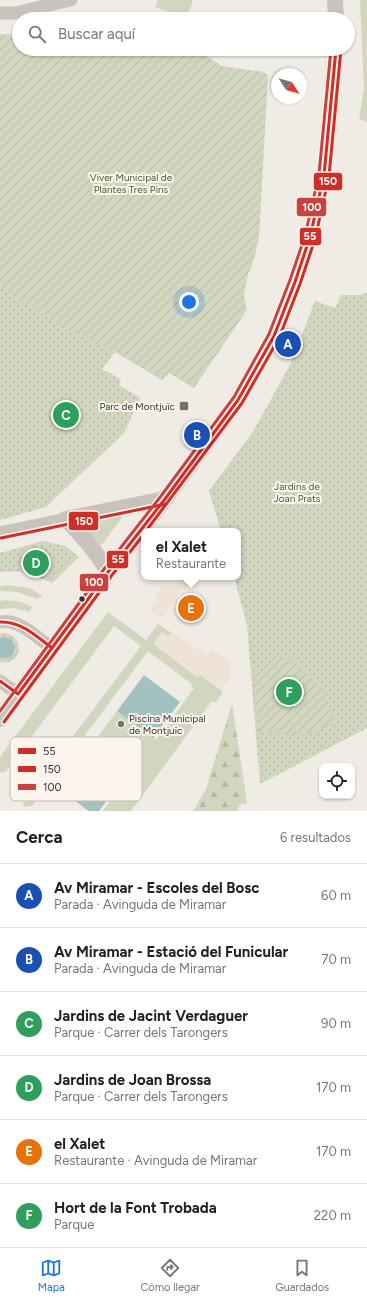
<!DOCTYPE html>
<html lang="es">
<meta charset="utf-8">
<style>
body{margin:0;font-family:Figtree,sans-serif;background:#f2f2f2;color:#222}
.controls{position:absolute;right:12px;bottom:12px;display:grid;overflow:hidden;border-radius:8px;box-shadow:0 1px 3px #0004}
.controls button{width:36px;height:36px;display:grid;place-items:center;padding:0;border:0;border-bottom:1px solid #e0e0e0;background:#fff;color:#222;font:20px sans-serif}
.compass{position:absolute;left:271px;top:68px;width:36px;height:36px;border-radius:50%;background:#fff;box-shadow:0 1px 3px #0004;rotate:126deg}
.you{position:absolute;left:189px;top:302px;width:14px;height:14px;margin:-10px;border:3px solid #fff;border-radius:50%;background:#1a73e8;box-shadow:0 0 0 6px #1a73e833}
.badge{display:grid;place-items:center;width:26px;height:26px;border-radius:50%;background:#1a73e8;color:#fff;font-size:13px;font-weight:700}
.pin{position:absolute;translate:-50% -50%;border:2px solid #fff;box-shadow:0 1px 4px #0006}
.popup{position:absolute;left:141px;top:528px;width:100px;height:52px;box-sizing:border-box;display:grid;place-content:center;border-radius:8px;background:#fff;filter:drop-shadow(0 1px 3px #0005);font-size:13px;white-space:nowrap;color:#767676}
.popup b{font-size:15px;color:#222}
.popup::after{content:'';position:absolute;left:50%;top:100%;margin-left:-8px;border:8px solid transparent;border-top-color:#fff}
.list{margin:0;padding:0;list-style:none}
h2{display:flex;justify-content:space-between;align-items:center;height:52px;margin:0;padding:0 16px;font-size:17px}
h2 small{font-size:13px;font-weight:400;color:#767676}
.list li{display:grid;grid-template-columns:26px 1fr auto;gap:12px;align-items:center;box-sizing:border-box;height:64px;padding:0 16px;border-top:1px solid #e0e0e0}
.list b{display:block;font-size:15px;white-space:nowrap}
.list p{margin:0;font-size:13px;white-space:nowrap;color:#767676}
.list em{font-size:13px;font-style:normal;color:#767676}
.icon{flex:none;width:22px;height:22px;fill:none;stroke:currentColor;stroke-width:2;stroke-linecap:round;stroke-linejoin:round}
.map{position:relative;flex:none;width:367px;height:811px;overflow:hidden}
.search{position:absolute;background:#fff;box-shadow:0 1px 3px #0004;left:12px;right:12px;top:12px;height:44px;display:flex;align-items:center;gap:10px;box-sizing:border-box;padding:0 14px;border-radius:22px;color:#767676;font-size:15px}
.sheet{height:436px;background:#fff}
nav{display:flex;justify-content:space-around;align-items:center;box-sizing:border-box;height:56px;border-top:1px solid #e0e0e0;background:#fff;font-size:11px;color:#767676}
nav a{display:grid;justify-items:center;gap:2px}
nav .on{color:#1a73e8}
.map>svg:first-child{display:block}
</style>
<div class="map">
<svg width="367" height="811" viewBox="0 0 367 811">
<defs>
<pattern id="forest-firs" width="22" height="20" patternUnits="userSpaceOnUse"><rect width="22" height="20" fill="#d1d6bf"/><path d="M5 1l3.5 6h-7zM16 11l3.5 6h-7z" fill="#b4b8a4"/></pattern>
<pattern id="park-dots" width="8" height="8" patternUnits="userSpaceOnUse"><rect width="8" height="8" fill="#d1d6bf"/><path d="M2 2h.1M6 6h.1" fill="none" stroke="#b4b8a4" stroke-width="1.8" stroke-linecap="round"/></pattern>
<pattern id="garden-furrows" width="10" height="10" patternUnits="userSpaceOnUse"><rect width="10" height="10" fill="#d1d6bf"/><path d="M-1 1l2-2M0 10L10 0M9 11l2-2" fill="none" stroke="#b4b8a4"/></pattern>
</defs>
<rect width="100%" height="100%" fill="#f0ebe5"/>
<!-- grass -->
<g fill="#d1d6bf">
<polygon points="158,0 193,0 187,18 155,7"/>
<polygon points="360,0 367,0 367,122 359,119 364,88"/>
<polygon points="122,511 123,516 101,546 94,538 80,525 81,522"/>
<polygon points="7,585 29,588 43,596 37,599 17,592 0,591 0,586"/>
<path d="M6,600c10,1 18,2 26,7l-2,5 -16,-4 -14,1v-8z"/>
<polygon points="108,612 146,640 158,624 207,656 212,650 229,662 231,675 220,690 223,692 215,703 212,701 131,811 103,811 134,768 96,739 117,711 156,740 194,688 191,686 192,684 148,651 32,806 24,807 23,803 141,646 114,626 6,771 1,773 0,772 0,757"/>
</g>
<!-- forest -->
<polygon fill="url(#forest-firs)" points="232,704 247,803 239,805 238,811 193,811 206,789"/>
<!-- park -->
<g fill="url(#park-dots)">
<polygon points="0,287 14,297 38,310 58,326 115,352 102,369 121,379 119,385 140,398 124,433 46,507 0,520"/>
<polygon points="367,293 367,728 260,784 247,625 234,577 238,577 238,531 221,531 209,491 254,430 290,365 315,301 335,308 341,295 359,295"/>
<path d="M43,541l22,5 14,11 -27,26c-20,-9 -30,-14 -52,-11v-19z"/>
</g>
<!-- garden -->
<g fill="url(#garden-furrows)">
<polygon points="0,34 19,35 19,49 198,49 221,66 264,72 268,76 259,238 253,263 248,274 244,295 247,310 194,388 169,373 162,380 115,352 58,326 38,310 14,297 0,287"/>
<path d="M3,633c24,2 19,34 -3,29v-4l4,1 11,-8 -1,-7 -12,-7 -2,1v-4z"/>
<polygon points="291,658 319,684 328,701 336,723 305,734 273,731 259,732 255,683 274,659"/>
</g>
<!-- plaza -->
<g fill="#eee3d5">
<polygon points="183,577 187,577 189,584 185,590 182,589 162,619 149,610 155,602 157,603 159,600 155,597 163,586 176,585"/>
<polygon points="162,632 168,636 171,633 207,656 212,650 229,662 231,675 220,690 200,675 197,677 153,644"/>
</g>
<!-- water -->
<g fill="#a1c2c1">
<path d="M5,637l7,3 3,7c-1,9 -6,13 -15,11v-20z"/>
<polygon points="144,675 180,702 153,738 117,711"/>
<polygon points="96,739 132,766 99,811 89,811 59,789"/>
</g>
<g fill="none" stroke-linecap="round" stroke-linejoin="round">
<!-- minor -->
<g stroke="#c9c3be" stroke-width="13">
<polyline points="0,13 15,13 71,0"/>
<polyline points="0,533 66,519"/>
<path d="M0,622c19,-4 37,16 52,26"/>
<polyline points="0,681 18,694"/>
</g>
<!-- tertiary -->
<g stroke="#c9c3be" stroke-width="16">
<polyline points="335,0 336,19"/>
<polyline points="66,519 165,499"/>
<path d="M66,519c17,17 30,32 42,53"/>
<polyline points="0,719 108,572 165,499 238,400 274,336 295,282 310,237 324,175 336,49"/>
</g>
<!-- bus-1 casing -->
<g stroke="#fbf5ee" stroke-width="6">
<g id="bus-1">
<path d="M0,622c21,-1 36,14 52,26"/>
<polyline points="0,681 18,694 108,572 165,499 238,400 274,336 295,282 310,237 324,175 336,49"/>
</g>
</g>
<!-- bus-2 casing -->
<g stroke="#fbf5ee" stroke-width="6">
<g id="bus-2">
<polyline points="146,531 242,403 279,338 300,284 315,239 329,176 341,49"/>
<polyline points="1,538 166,504"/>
<polyline points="4,722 112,575 144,534"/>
</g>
</g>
<!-- bus-3 casing -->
<g stroke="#fbf5ee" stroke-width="6">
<polyline id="bus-3" points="0,711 104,569 161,496 234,397 269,334 290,280 305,236 319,174 331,49"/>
</g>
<!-- bus-1 -->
<use href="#bus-1" stroke="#d02e26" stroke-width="3"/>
<!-- bus-2 -->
<use href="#bus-2" stroke="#d02e26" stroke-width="3"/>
<!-- bus-3 -->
<use href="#bus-3" stroke="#c9423f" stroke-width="3"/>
</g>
<!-- markers -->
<g fill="#7a716c" stroke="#fbf5ee" stroke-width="1.5">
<rect x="179" y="401" width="10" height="10" rx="2"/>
<circle cx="121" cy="724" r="4"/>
</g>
<circle fill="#3b302b" stroke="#fbf5ee" stroke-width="1.5" cx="82" cy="599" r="3.5"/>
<g text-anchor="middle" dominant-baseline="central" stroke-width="4" stroke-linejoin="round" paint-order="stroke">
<!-- park labels -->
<g font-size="10" fill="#4a5a2e" stroke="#fbf5ee">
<text x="131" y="177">Viver Municipal de<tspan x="131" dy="12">Plantes Tres Pins</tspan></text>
<text x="297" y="486">Jardins de<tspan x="297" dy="12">Joan Prats</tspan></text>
</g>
<!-- poi labels -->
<g font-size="10" fill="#3b302b" stroke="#fbf5ee" text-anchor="end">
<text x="175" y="406">Parc de Montjuïc</text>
<text x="129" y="718" text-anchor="start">Piscina Municipal<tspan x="129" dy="12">de Montjuïc</tspan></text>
</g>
</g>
<!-- legend -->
<rect x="10" y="737" width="132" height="64" rx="6" fill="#fbf5ee" stroke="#c1bab4" stroke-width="1"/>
<rect x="18" y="748" width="18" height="6" fill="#d02e26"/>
<rect x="18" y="766" width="18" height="6" fill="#d02e26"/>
<rect x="18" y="784" width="18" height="6" fill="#c9423f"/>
<g font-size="11" fill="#3b302b">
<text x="43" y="755">55</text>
<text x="43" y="773">150</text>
<text x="43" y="791">100</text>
</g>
<g stroke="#fbf5ee" stroke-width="1.5">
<rect x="313" y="172" width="30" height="19" rx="4" fill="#d02e26"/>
<rect x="296" y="197" width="31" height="20" rx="4" fill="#c9423f"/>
<rect x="299" y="227" width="23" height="19" rx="4" fill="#d02e26"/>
<rect x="68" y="511" width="31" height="20" rx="4" fill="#d02e26"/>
<rect x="106" y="550" width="23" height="19" rx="4" fill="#d02e26"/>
<rect x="79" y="573" width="30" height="19" rx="4" fill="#c9423f"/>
</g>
<g font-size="11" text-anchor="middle" font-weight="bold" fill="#fff">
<text x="328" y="185">150</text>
<text x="312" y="211">100</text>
<text x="310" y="240">55</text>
<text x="84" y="525">150</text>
<text x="118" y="563">55</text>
<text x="94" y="586">100</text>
</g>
</svg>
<div class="controls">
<button><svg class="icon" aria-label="locate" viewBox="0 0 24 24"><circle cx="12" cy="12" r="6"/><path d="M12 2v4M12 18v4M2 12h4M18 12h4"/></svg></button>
</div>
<svg class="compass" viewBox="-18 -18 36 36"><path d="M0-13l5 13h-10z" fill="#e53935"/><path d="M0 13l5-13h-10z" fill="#767676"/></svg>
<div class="you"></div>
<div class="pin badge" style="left:288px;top:344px;background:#1a4fb4">A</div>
<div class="pin badge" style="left:197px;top:435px;background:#1a4fb4">B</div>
<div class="pin badge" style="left:66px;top:415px;background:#2e9e5b">C</div>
<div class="pin badge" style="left:36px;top:563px;background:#2e9e5b">D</div>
<div class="pin badge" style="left:191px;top:608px;background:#e8710a">E</div>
<div class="popup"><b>el Xalet</b>Restaurante</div>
<div class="pin badge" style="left:289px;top:692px;background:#2e9e5b">F</div>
<div class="search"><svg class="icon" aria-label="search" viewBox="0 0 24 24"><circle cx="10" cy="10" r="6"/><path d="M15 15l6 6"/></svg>Buscar aquí</div>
</div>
<section class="sheet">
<h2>Cerca<small>6 resultados</small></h2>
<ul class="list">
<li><span class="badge" style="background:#1a4fb4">A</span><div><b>Av Miramar - Escoles del Bosc</b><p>Parada · Avinguda de Miramar</p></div><em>60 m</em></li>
<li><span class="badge" style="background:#1a4fb4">B</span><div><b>Av Miramar - Estació del Funicular</b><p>Parada · Avinguda de Miramar</p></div><em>70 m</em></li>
<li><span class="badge" style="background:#2e9e5b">C</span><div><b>Jardins de Jacint Verdaguer</b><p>Parque · Carrer dels Tarongers</p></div><em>90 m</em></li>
<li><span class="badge" style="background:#2e9e5b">D</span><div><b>Jardins de Joan Brossa</b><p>Parque · Carrer dels Tarongers</p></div><em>170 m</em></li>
<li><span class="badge" style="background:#e8710a">E</span><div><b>el Xalet</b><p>Restaurante · Avinguda de Miramar</p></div><em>170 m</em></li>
<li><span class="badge" style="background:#2e9e5b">F</span><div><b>Hort de la Font Trobada</b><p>Parque</p></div><em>220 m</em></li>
</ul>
</section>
<nav>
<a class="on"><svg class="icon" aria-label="map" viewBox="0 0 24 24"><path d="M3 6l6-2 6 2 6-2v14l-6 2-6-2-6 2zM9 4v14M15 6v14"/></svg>Mapa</a>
<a><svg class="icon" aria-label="directions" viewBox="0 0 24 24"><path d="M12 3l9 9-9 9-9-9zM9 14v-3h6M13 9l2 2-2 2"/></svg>Cómo llegar</a>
<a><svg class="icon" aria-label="saved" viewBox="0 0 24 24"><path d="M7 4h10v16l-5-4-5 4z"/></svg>Guardados</a>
</nav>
